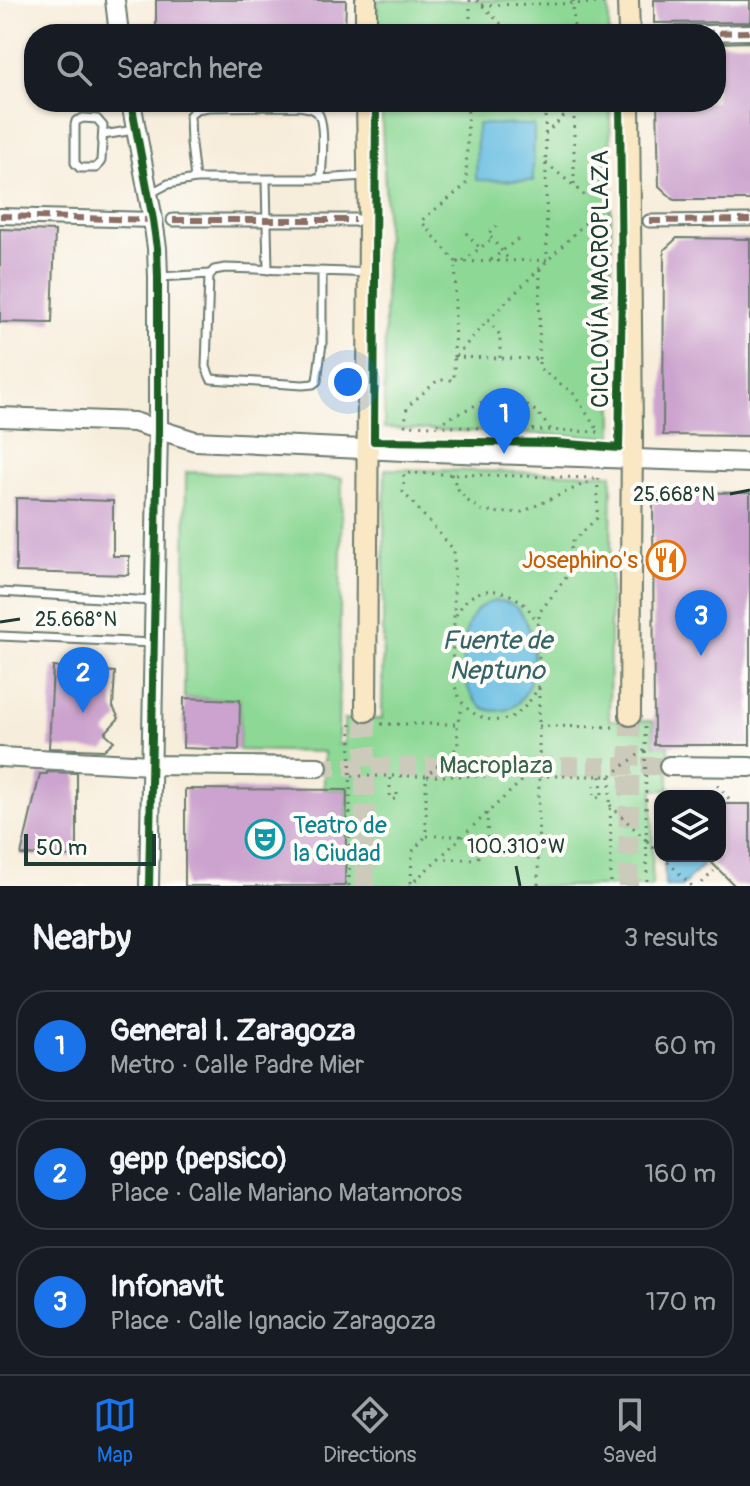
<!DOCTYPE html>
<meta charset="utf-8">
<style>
body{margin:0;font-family:Pangolin,sans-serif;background:#20242c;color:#f1f3f6}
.controls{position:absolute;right:24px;bottom:24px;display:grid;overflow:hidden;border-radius:16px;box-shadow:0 2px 6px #0004}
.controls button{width:72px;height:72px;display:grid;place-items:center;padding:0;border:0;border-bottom:2px solid #363941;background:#171b24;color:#f1f3f6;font:40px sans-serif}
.scale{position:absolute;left:24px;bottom:20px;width:132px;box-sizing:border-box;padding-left:8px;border:4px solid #1f3d34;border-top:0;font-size:22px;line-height:28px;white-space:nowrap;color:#1f3d34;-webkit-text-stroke:6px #fdfcf7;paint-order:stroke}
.you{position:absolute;left:348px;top:382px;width:28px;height:28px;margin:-20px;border:6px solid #fff;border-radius:50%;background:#1a73e8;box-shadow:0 0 0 12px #1a73e833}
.badge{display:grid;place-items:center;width:52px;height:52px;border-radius:50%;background:#1a73e8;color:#fff;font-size:26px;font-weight:700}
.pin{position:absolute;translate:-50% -66px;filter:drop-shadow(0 2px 4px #0008)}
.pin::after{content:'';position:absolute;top:42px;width:28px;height:24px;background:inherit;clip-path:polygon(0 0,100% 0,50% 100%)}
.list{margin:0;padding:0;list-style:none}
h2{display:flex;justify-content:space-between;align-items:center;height:104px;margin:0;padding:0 32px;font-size:34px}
h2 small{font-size:26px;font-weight:400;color:#9ea1a6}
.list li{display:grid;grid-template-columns:52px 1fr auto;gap:24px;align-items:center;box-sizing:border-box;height:112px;margin:0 16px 16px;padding:0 16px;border:2px solid #363941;border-radius:32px}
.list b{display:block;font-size:30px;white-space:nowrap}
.list p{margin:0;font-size:26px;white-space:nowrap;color:#9ea1a6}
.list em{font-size:26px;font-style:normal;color:#9ea1a6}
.icon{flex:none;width:44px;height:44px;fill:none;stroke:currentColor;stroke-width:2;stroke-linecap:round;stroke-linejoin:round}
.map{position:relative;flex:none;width:750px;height:886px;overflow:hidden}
.search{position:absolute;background:#171b24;box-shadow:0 2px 6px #0004;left:24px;right:24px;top:24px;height:88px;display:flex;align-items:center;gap:20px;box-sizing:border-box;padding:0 28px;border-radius:32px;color:#9ea1a6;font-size:30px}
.sheet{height:488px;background:#171b24}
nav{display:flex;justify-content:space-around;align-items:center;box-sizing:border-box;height:112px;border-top:2px solid #363941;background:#171b24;font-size:22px;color:#9ea1a6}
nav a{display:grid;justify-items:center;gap:4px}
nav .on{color:#1a73e8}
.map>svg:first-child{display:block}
</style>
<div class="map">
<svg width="750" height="886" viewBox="0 0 750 886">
<rect width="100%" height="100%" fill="#fdfcf7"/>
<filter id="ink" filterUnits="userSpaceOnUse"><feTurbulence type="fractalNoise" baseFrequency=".0125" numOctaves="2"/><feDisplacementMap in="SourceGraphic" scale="16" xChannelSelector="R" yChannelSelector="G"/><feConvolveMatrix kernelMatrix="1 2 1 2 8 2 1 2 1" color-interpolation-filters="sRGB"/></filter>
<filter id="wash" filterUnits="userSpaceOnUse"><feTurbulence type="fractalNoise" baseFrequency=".006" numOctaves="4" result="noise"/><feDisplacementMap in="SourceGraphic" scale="32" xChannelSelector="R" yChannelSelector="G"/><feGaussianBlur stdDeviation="1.8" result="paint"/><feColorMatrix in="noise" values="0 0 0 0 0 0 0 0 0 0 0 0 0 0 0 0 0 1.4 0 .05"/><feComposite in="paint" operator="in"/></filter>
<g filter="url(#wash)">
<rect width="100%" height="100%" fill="#f7eddb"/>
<!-- green -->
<g fill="#8dd895" stroke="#568a64" stroke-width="2">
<polygon points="377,0 609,0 609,34 378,34"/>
<polygon points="381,102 610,102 613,437 384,428 386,209"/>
<polygon points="385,469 612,474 609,720 653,721 654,745 669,745 669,790 653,790 652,886 345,886 347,790 324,790 324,752 239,750 240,700 184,698 186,472 342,478 338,744 344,745 344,719 382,719"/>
</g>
<!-- water -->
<g fill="#64bce1" stroke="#427c8a" stroke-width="2">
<polygon points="477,124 534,125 533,181 476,180"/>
<path d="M495,601c7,0 13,1 18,4 30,20 28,107 -16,106 -41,0 -43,-80 -18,-103 4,-4 10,-5 16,-7z"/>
<polygon points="664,856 694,856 703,865 682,886 665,886"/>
</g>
<g id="blocks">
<!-- building -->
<g fill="#cca3ce">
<polygon points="156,0 346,0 345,34 156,34"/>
<polygon points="654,0 750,0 750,22 654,23"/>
<polygon points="750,42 750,200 674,200 659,186 657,102 716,102 716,43"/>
<polygon points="0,229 55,231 52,323 0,322"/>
<polygon points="677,238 750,239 750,436 663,435 664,250"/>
<polygon points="653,492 750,493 750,745 654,745"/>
<polygon points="16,498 113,501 113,556 129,556 129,575 16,572"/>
<polygon points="53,667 115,672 113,707 119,718 105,733 114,741 104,750 49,748"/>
<polygon points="184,698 240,700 239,750 183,748"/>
<polygon points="47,772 77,773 77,857 21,855 40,774 47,774"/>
<polygon points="185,789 347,790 345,886 185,886"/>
<polygon points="720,804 750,804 750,886 735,886 705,856 720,856"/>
</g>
</g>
</g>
<g filter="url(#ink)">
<use href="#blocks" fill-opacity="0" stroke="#6b7b6e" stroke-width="2"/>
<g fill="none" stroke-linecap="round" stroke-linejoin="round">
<!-- tertiary-tunnel -->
<polyline stroke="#cccaba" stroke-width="18" stroke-dasharray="18 9" stroke-linecap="butt" points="318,767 669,766"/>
<!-- secondary-tunnel -->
<g stroke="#cccaba" stroke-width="20" stroke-dasharray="20 10" stroke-linecap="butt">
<polyline points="364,886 366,711"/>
<polyline points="628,886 630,715"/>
</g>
<!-- service casing -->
<g stroke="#6b7b6e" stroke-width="11">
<g id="service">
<polygon points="83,118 97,119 103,126 101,161 96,168 80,168 75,163 75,125 76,121"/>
<polyline points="103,135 134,130"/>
<path d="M321,179c1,-14 5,-58 -4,-67 -5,-5 -13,-5 -19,-6l-89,1 -13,2 -6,6 1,29 4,35h126l43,-3"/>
<polyline points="266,180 268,270"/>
<polyline points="149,194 168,184 195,179"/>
<polyline points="322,272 322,343 317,381 313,384 303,385 211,379 206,367 209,276 214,270 225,268 348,272 366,273"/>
<polyline points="160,277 210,274"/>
<polyline points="0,592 152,601"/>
<polyline points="0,636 153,643"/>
</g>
</g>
<!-- pedestrian casing -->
<g stroke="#6b7b6e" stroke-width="15">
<g id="pedestrian">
<polyline points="173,220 355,220"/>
<polyline points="649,221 750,220"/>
</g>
</g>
<!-- minor casing -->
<g stroke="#6b7b6e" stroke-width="18">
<g id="minor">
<polyline points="665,34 750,32"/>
<polyline points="0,216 153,220"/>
</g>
</g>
<!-- tertiary casing -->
<g stroke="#6b7b6e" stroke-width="22">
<g id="tertiary">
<polyline points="115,0 119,34"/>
<polyline points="131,102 153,220 157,248 158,277 158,430 149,886"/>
<polyline points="0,417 134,422 195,441 404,451 750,463"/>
<polyline points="0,757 151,765 318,767"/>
<polyline points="669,766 750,767"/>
</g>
</g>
<!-- secondary casing -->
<g stroke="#6b7b6e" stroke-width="24">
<g id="secondary">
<polyline points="628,0 629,34"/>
<polyline points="366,34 366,0"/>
<polyline points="629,102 632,434 630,715"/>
<polyline points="366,711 369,221 367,102"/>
</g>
</g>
<!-- path -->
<g stroke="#6b7b6e" stroke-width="3" stroke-dasharray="2 6" stroke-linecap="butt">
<polyline points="477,0 511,34"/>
<polyline points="573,0 574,34"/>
<polyline points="482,5 608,3"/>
<polyline points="470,34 470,0"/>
<polyline points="574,102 574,186 587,198"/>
<polyline points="545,134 574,107"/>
<polyline points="546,163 574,186"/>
<polyline points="497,226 488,234 510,261"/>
<polyline points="466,233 480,248"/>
<polyline points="491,260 519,238"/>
<polyline points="463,261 492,239"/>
<polyline points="456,262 421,221 466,185 468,102"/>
<polyline points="488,320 500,335 500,358"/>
<polyline points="456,356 488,320 587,221"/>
<polygon points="454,357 539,359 539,368 573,393 599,432 405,425 407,407 438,380 454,380"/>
<polyline points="454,357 456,262 547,260 545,102"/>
<polyline points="539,359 540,267"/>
<polyline points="437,424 484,401 505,401 523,403 537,412 551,430"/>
<polyline points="451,474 459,491 468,501 483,511 501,513 522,512 595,479"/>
<polyline points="598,478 597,518 571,543 571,571 539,613 539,776 610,776 646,749"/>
<path d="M456,615c3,-4 6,-11 11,-15 25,-22 61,-2 71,25"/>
<path d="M539,686c-9,17 -24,37 -46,34 -11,-1 -25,-8 -31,-18 -15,-23 -8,-58 -8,-84 0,-23 0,-45 0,-68l-51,-58 1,-19 194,5"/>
<polyline points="381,724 457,724"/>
<polyline points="539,726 617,727"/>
<polyline points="645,727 647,886"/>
<polyline points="352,776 426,776 458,747 457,724 463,705"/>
<polyline points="610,776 611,886"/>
<polyline points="390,778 390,799 397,799 397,787"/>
<polyline points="594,785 594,798 602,797 601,775"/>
<polyline points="717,785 733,803"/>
<polyline points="610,805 647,841"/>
<polyline points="461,836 426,836 426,776 527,776"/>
<polyline points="662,856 692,886"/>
<polyline points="438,859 476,859 488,847 487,813"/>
<polyline points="411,883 412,852 426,836"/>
<polyline points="702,883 714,871"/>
<polyline points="349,886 351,723 353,724"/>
<polyline points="409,886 527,776 539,776 538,886"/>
</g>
<!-- service -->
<use href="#service" stroke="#fff" stroke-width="7"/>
<!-- pedestrian -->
<use href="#pedestrian" stroke="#fff" stroke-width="11"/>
<!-- minor -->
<use href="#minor" stroke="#fff" stroke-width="14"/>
<!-- tertiary -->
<use href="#tertiary" stroke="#fff" stroke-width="18"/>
<!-- secondary -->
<use href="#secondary" stroke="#fae7c3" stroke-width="20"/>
<!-- path-bridge -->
<polyline stroke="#6b7b6e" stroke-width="3" stroke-dasharray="2 6" stroke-linecap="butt" points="647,841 660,854"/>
<!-- quiet -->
<g stroke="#8d6e63" stroke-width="6" stroke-dasharray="12 6" stroke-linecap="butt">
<polyline points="665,34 750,32"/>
<polyline points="0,216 153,220"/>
<polyline points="173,220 355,220"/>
<polyline points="649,221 750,220"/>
</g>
<!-- cycleway casing -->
<g stroke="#fdfcf7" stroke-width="13">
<g id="cycleway">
<polyline points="131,102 153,220 157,248 158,277 158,430 149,886"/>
<polyline points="376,102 374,441 556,443 619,448 622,289 620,102"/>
</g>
</g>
<!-- cycleway -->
<use href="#cycleway" stroke="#1b5e20" stroke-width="8"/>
</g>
</g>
<!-- ticks -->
<path fill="none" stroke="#1f3d34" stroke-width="3" d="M730,494l20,-4M0,622l20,-3M516,866l4,20"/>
<!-- icons -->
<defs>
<g id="restaurant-ring" transform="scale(2)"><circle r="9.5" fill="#fdfcf7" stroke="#e8710a" stroke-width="1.5"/><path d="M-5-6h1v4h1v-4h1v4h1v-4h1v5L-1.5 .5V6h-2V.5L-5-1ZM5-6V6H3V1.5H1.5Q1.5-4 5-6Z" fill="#e8710a"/></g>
<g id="theatre-ring" transform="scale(2)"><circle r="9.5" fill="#fdfcf7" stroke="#0f9aa8" stroke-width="1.5"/><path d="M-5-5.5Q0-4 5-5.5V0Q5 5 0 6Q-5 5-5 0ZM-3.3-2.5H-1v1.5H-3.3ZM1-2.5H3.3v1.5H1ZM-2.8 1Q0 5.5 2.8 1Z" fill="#0f9aa8"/></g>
</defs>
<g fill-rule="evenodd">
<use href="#restaurant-ring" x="666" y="560"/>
<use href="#theatre-ring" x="265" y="839"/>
</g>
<g text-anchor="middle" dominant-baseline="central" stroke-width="8" stroke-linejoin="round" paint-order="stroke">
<!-- street labels -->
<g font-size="24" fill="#1f3d34" stroke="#fdfcf7">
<text transform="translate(600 279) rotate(-90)">CICLOVÍA MACROPLAZA</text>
</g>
<!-- food labels -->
<g font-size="24" fill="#c56008" stroke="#fdfcf7" text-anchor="end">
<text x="638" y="560">Josephino's</text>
</g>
<!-- park labels -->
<g font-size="24" fill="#3a644c" stroke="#fdfcf7">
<text x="496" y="765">Macroplaza</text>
</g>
<!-- culture labels -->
<g font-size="24" fill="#0d838f" stroke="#fdfcf7" text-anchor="start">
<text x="293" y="825">Teatro de<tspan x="293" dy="28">la Ciudad</tspan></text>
</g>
<!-- water labels -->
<g font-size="26" font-style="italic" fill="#346368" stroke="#fdfcf7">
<text x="497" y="641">Fuente de<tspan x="497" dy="30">Neptuno</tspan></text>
</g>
</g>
<g font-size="20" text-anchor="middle" fill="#1f3d34" stroke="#fdfcf7" stroke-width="8" stroke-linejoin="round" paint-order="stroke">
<text x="674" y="501">25.668°N</text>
<text x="76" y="626">25.668°N</text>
<text x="516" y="853">100.310°W</text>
</g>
</svg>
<div class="controls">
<button><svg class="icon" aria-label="layers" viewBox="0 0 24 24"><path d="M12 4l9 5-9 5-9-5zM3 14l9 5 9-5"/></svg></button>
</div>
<div class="scale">50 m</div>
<div class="you"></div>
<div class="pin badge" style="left:504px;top:454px">1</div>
<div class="pin badge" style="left:83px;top:713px">2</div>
<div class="pin badge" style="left:701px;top:656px">3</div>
<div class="search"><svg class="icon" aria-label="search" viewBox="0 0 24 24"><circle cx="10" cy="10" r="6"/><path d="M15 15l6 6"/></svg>Search here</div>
</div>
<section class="sheet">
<h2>Nearby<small>3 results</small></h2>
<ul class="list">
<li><span class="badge">1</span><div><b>General I. Zaragoza</b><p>Metro · Calle Padre Mier</p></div><em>60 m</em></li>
<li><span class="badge">2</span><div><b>gepp (pepsico)</b><p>Place · Calle Mariano Matamoros</p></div><em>160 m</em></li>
<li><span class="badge">3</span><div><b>Infonavit</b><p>Place · Calle Ignacio Zaragoza</p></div><em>170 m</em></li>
</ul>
</section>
<nav>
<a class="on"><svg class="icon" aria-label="map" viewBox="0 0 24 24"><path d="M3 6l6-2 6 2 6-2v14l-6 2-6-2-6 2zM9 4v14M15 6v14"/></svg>Map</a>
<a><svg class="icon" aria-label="directions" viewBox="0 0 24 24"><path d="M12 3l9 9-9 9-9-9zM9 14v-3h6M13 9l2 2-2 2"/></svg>Directions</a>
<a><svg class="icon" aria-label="saved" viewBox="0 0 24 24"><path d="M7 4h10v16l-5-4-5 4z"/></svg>Saved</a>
</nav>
